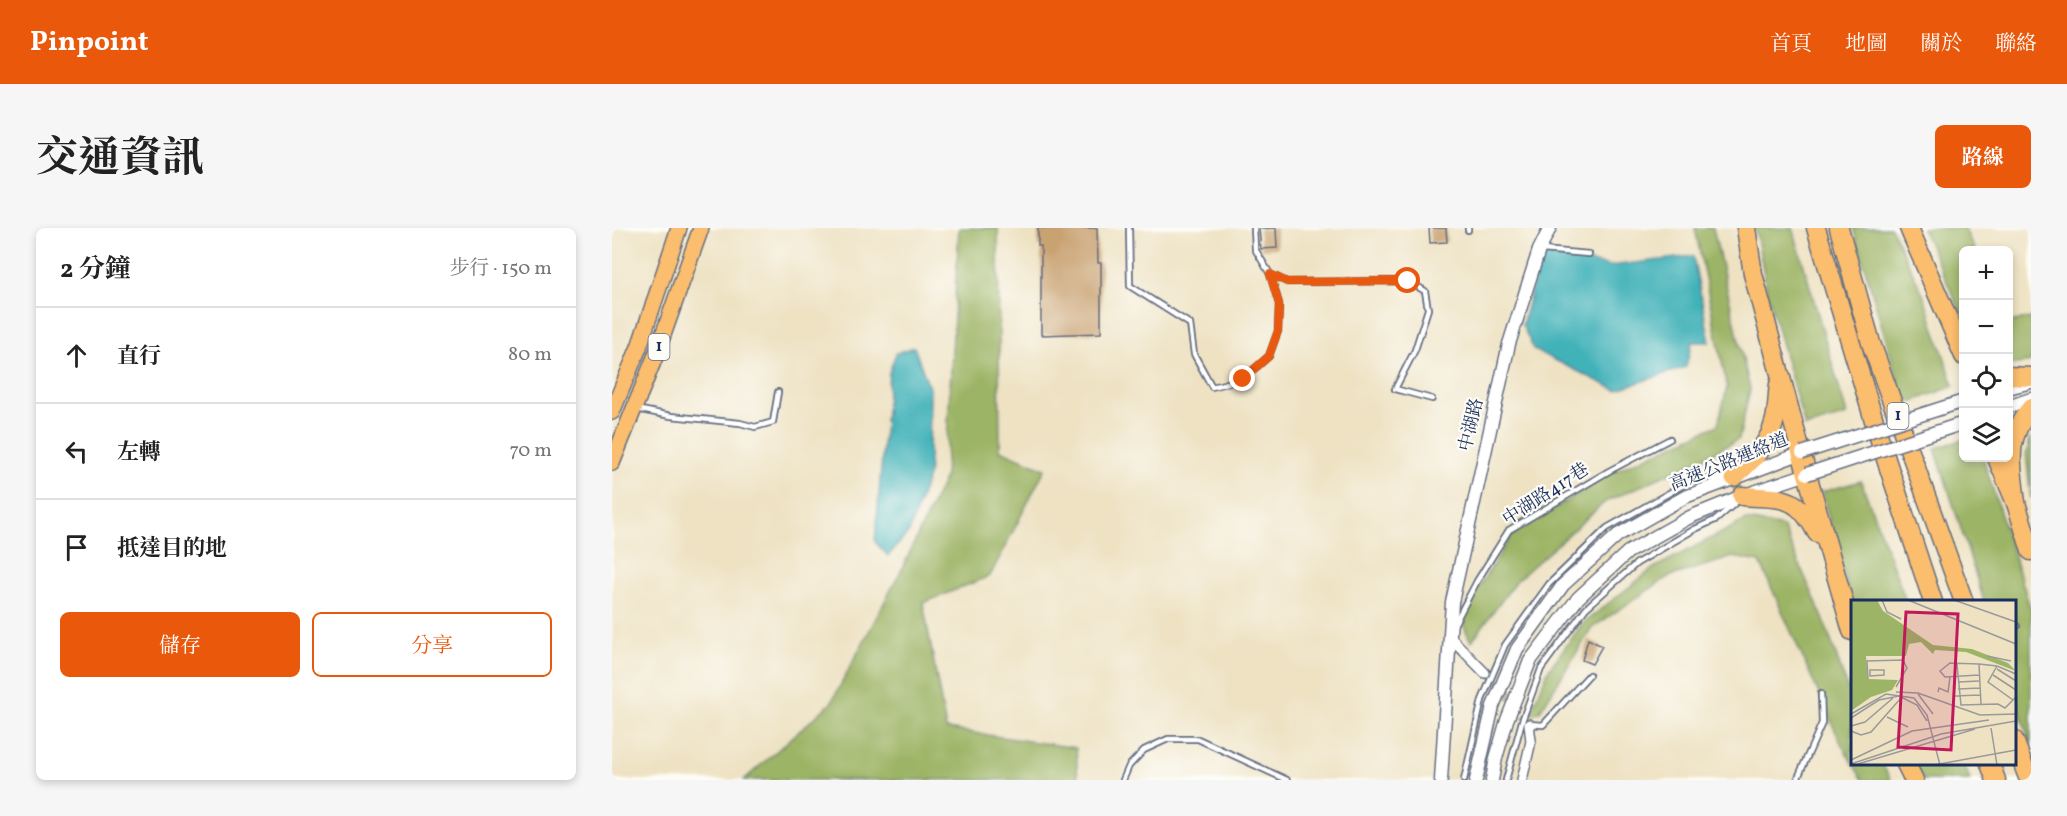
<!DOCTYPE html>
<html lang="zh-TW">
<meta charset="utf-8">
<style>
body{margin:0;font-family:Vollkorn,"Noto Serif TC",serif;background:#f6f6f6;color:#222}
.controls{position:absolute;right:18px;top:18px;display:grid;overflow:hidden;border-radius:9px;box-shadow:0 3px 9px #0003}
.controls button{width:54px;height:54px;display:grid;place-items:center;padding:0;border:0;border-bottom:2px solid #e0e0e0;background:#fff;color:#222;font:30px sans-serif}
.stop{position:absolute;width:18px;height:18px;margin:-14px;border:4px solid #ea580c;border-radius:50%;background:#fff}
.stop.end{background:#ea580c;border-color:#fff;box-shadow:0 2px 6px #0008}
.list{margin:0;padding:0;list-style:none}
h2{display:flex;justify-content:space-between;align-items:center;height:78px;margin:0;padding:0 24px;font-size:26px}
h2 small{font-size:20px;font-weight:400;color:#767676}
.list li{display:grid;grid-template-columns:39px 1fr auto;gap:18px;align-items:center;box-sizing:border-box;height:96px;padding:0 24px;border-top:2px solid #e0e0e0}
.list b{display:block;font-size:22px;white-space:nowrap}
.list em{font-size:20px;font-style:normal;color:#767676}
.actions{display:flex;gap:12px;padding:18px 24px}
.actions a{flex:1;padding:14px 0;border:2px solid #ea580c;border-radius:9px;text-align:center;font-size:21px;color:#ea580c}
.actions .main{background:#ea580c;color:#fff}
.icon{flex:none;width:33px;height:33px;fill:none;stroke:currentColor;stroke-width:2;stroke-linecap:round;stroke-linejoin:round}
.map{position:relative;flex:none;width:1419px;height:552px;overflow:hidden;border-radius:9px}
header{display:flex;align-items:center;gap:36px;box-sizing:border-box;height:84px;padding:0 30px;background:#ea580c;color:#fff}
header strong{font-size:28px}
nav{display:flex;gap:33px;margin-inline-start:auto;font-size:21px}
.intro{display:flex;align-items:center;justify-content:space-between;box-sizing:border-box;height:144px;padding:0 36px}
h1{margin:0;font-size:42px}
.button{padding:15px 27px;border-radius:9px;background:#ea580c;color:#fff;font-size:21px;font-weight:700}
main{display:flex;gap:36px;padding:0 36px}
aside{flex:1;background:#fff;border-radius:9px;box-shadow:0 3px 9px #0003}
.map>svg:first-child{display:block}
</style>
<header>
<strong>Pinpoint</strong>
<nav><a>首頁</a><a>地圖</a><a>關於</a><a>聯絡</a></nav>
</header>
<div class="intro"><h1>交通資訊</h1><a class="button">路線</a></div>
<main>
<aside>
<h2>2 分鐘<small>步行 · 150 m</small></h2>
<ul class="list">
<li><svg class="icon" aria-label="ahead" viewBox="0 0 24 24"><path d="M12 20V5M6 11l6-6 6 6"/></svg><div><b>直行</b></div><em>80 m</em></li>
<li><svg class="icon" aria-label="left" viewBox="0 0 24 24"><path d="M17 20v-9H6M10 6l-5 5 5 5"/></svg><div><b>左轉</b></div><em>70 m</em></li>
<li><svg class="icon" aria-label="arrive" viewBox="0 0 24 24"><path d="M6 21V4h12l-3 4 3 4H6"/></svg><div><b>抵達目的地</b></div></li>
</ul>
<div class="actions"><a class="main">儲存</a><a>分享</a></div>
</aside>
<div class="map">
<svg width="1419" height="552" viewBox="0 0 1419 552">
<rect width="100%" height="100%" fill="#fdfcf7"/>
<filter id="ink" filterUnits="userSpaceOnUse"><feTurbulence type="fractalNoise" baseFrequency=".0167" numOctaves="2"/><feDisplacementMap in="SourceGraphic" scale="12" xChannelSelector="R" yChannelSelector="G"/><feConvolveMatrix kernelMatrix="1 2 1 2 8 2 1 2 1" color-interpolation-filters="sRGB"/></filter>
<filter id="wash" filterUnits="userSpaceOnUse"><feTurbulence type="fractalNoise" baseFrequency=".008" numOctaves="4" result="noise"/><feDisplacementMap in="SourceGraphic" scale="24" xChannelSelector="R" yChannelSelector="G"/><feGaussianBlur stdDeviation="1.35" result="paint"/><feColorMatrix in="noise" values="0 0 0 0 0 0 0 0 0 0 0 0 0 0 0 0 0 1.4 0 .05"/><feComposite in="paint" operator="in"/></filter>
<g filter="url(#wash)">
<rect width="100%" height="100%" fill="#eee2c3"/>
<!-- forest -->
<g fill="#9cb465" stroke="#5c7262" stroke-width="1.5">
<polygon points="347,0 386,0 388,222 433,241 378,348 311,375 334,501 464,520 466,552 132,552 219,475 291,339 333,249"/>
<polygon points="1083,0 1101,0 1138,161 1127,211 1091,230 993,274 904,353 859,414 848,389 899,308 998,245 1106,197 1115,159"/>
<polygon points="1143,0 1181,0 1235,187 1193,199 1156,67"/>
<polygon points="1241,0 1279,0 1311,66 1342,158 1293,176"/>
<polygon points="1310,0 1352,0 1363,22 1352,22 1351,89"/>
<polygon points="1419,90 1419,134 1397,137 1397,91 1399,94"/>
<polygon points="1419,208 1419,271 1414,226"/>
<polygon points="1351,212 1352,230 1371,230 1419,382 1419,519 1403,468 1402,374 1372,373 1323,220"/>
<polygon points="1249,253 1294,373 1240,374 1240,378 1210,264"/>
<polygon points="1134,292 1171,299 1211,390 1240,473 1240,535 1227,511 1148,334 1121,329 1056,349 980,400 928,483 917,488 937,441 970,396 1042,340"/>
<polygon points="1241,536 1270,536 1279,552 1251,552"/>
<polygon points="1302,536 1352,536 1358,552 1311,552"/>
</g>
<!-- water -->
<g fill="#42b2b9" stroke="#2e708c" stroke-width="1.5">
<polygon points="935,26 998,38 1081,28 1098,114 1080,114 1074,139 1004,162 922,122 910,97 928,30"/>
<polygon points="302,119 318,162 317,245 297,304 276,328 263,314 277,145 284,125"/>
</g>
<g id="blocks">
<!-- building -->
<g fill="#c9a272">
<polygon points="426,0 485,0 486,35 489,35 489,105 429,107 429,18 426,18"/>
<polygon points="664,0 665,20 649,21 647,1"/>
<polygon points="817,0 834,0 835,14 818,15"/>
<polygon points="976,411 990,418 980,436 970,432"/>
</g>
</g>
</g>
<g filter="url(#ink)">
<use href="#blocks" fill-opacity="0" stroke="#656e81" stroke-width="1.5"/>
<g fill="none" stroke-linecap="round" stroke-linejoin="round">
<!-- minor-tunnel -->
<polyline stroke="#c4beaf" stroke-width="9" stroke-dasharray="9 4.5" stroke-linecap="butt" points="873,445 917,496"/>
<!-- service casing -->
<g stroke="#656e81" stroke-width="8">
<g id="service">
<polyline points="517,0 518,58 578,96 582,126 600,159 631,151 657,128 666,103 667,76 658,46 643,21 642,0"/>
<polyline points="856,0 856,2"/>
<polyline points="930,22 977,26"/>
<polyline points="658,46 675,54 796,53 813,63 816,81 803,122 783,161 820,171"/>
<polyline points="24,181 59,188 128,195 143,199 161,194 166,164"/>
<polyline points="842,397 865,353 897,302 997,243 1058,211"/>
<polyline points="1402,399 1405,398"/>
<polyline points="917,496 931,497 977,447"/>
<polyline points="511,552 517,538 532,522 556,511 586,511 675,552"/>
<polyline points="852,552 870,472 893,417 937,356 995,300 1082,251 1114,249"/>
<polyline points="894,552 910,493 929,441 974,380 1025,335 1083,301 1105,291 1122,276"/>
<polyline points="1185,552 1210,495 1209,466"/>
</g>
</g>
<!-- minor casing -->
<g stroke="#656e81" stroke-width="12">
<g id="minor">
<polyline points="837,408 873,445"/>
<polyline points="910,552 919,513 917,496"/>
</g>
</g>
<!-- tertiary casing -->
<g stroke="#656e81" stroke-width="15">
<g id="tertiary">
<polyline points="1396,160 1419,154"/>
<polyline points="1396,179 1419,171"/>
<polyline points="829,552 840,374 897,116 927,22 938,0"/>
<polyline points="864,552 881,478 905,421 951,357 1006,307 1073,269 1190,225"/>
<polyline points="880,552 884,530 895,492 918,433 966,370 1016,324 1078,289 1130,268 1195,246"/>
</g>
</g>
<!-- primary casing -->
<g stroke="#656e81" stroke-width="18">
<g id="primary">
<polyline points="0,184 27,119 67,0"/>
<polyline points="0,235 45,124 89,0"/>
</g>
</g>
<!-- motorway casing -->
<g stroke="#656e81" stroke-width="21">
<g id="motorway">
<polyline points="1134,0 1141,46 1195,246 1240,403"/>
<polyline points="1204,0 1270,219 1321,374"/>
<polyline points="1227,0 1259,115 1352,374"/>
<polyline points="1297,0 1352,128"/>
<polyline points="1396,148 1419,149"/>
<polyline points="1385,230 1404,275 1419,323"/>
<path d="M1122,249c17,-16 34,-31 40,-54 4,-12 3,-26 5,-39"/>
<path d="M1130,268c40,3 54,-3 75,37"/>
<path d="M1404,275c-4,-37 -12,-64 15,-95"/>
<polyline points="1402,512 1417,552"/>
<polyline points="1294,536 1302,552"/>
<polyline points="1378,536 1384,552"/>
</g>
</g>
<!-- service -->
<use href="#service" stroke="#fff" stroke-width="4.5"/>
<!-- minor -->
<use href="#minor" stroke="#fff" stroke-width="9"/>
<!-- tertiary -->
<use href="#tertiary" stroke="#fff" stroke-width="12"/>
<!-- primary -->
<use href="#primary" stroke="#fbbd6e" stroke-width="15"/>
<!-- motorway -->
<use href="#motorway" stroke="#fbbd6e" stroke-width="18"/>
<!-- tertiary-bridge casing -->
<g stroke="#656e81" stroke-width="15" stroke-linecap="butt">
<g id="tertiary-bridge">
<polyline points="1190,225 1352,173"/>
<polyline points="1195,246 1352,195"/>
</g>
</g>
<!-- tertiary-bridge -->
<use href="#tertiary-bridge" stroke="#fff" stroke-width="12"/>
</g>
</g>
<g fill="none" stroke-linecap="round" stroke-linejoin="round" filter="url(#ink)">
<!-- route -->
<polyline stroke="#ea580c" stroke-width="8" points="631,151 657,128 666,103 667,76 658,46 675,54 796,53"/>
</g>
<g text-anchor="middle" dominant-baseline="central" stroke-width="4.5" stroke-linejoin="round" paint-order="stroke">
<!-- shield labels -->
<g fill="#fdfcf7" stroke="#5f6c8c" stroke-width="1.5">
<rect x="36.5" y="106" width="21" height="26" rx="4.5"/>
<rect x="1275.5" y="175" width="21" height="26" rx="4.5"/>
</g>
<g font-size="16" font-weight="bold" fill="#1b2f5e">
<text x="47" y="119">1</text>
<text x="1286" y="188">1</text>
</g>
<!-- street labels -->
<g font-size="18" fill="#1b2f5e" stroke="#fdfcf7">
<text transform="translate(860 197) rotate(-77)">中湖路</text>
<text transform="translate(1117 235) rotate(-22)">高速公路連絡道</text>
<text transform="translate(934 267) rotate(-33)">中湖路417巷</text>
</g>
</g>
<!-- overview -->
<g transform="translate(1239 372)">
<rect width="165" height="165" fill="#eee2c3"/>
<path d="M0,0h26l6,11 50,34 39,4 36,14 8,8 -50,-19 -31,-2 -2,4 -12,-12 -12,2 -3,12h-40l2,23 30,1 -6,10 -21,7 -20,14z" fill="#9cb465"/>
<path fill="none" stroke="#9a9a9b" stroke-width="1.5" d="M31,0l5,12 14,7M57,0l108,44M103,0l62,22M136,56l24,5M106,64l4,41 37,-1 7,4 11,-11M128,64l2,40M146,66l-9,16 25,18M146,69l19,12M19,70h14v5l-14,1zM128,75l-34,2 -5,-6 10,-8 29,1 18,2 19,8M142,75l23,15M17,79l-1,-18 36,-1 4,8 -11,19M107,82l21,-1M107,89l22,-1M45,92l22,1 62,22 36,-1M87,92l1,-4 9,4 2,-15M67,94l15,20M103,96l26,-1M0,114l35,-20 28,4 13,17 13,50M36,117l21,10M0,118l28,-18 20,-4 18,9 10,16M0,126l14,-4 28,-24M140,128l6,37M0,131l10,4 10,-3 30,-34M0,160l61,-29 77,-11M0,164l90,-30 75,-13M7,164l117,-35M83,165l82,-15"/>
<path fill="#c2185b" fill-opacity="0.15" stroke="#c2185b" stroke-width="3" d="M55,12l52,2 -7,136 -53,-3z"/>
<rect width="165" height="165" fill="none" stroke="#1b2f5e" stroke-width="3"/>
</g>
</svg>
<div class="controls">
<button>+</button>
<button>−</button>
<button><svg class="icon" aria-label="locate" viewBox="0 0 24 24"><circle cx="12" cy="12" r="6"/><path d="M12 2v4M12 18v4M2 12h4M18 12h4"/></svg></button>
<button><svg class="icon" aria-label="layers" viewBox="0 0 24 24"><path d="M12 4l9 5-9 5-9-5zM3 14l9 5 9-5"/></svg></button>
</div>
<div class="stop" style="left:796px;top:53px"></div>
<div class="stop end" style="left:631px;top:151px"></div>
</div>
</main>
